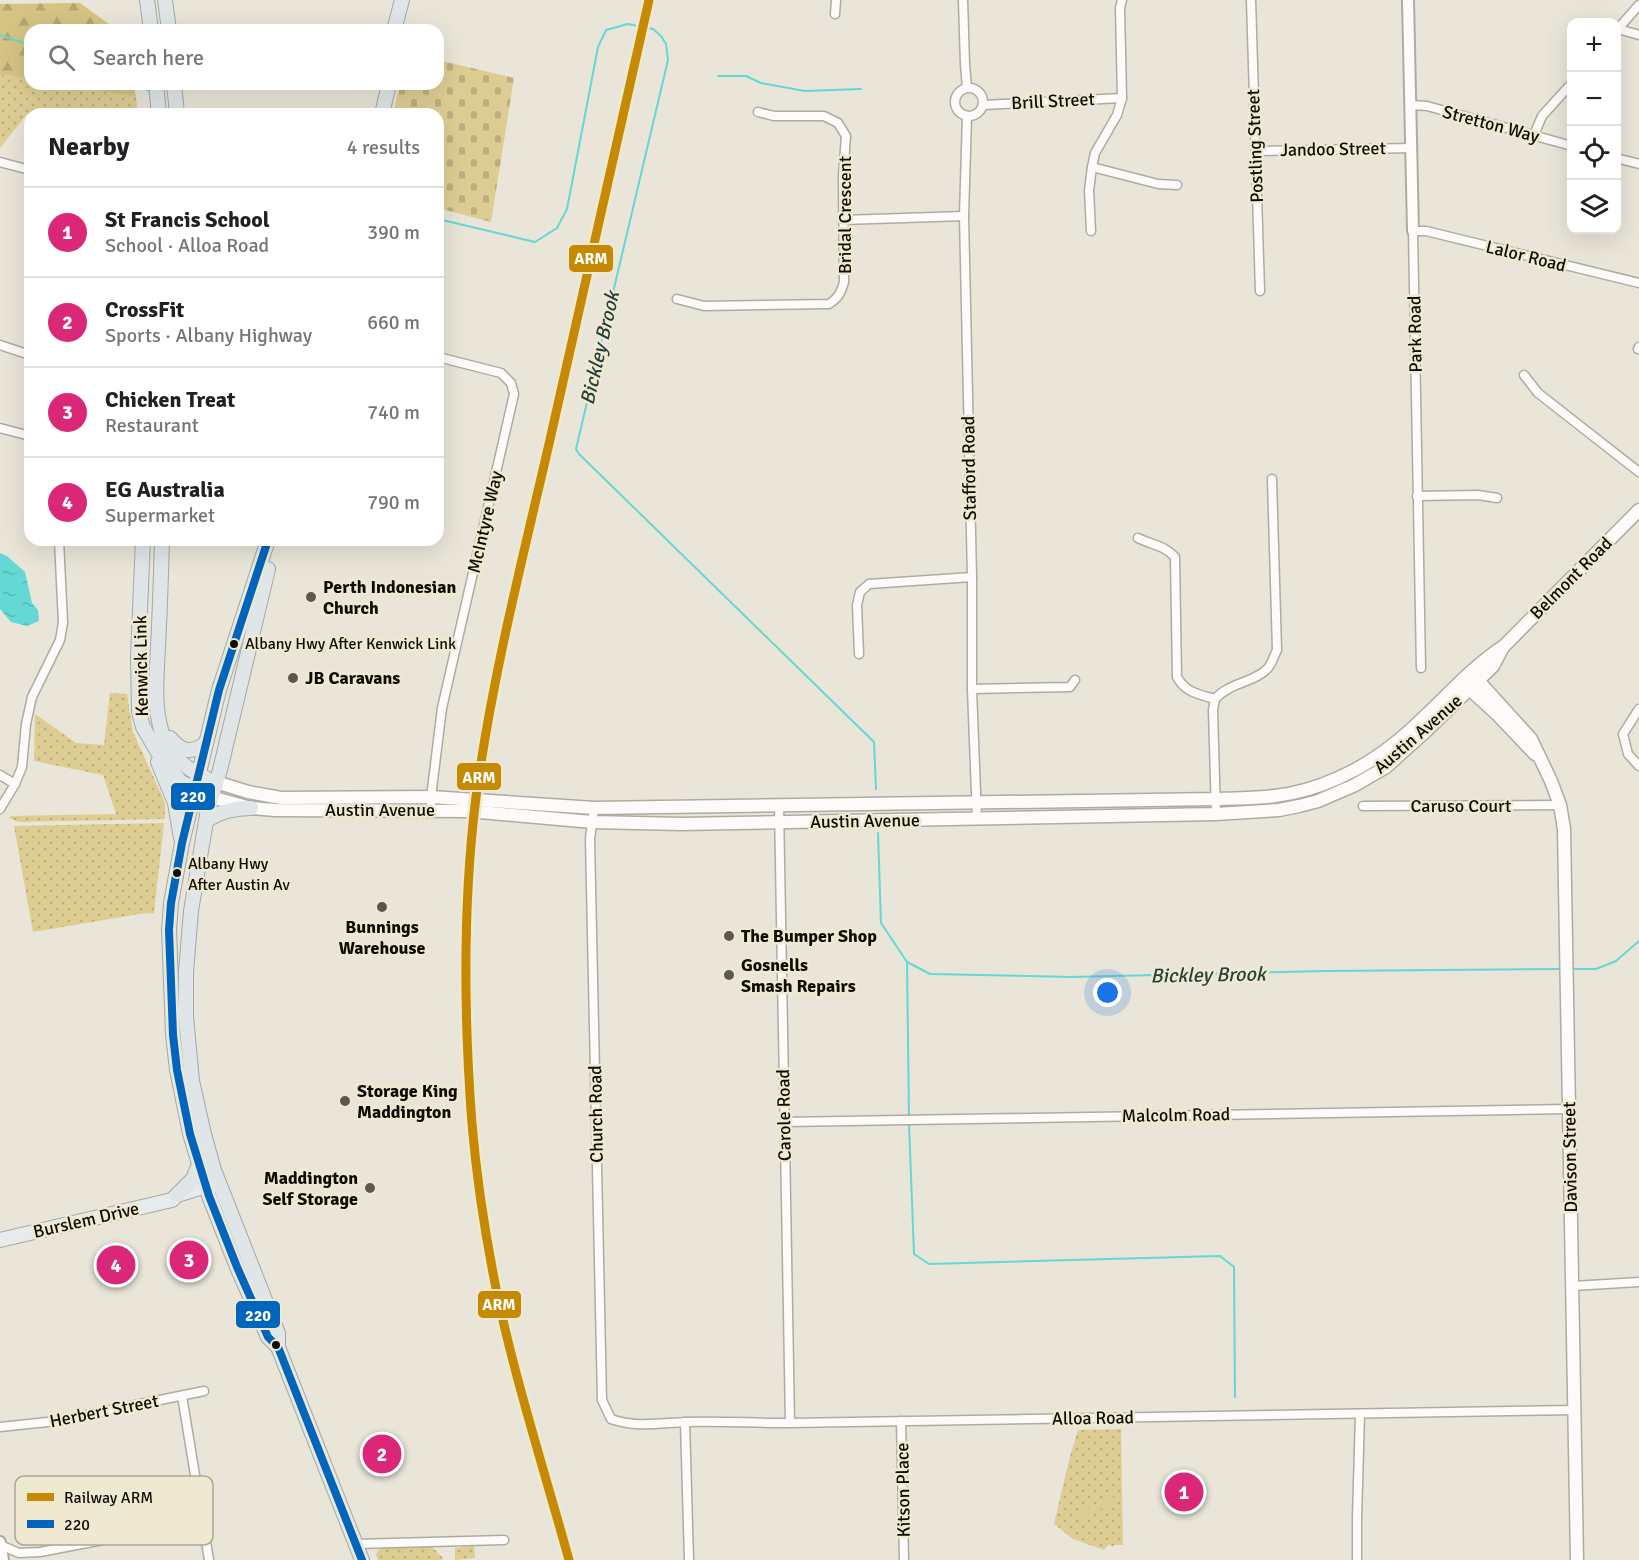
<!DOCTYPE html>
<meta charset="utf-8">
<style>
body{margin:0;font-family:Signika,sans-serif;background:#f6f6f6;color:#202124}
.controls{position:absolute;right:18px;top:18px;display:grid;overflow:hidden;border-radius:12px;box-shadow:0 6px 24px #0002}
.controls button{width:54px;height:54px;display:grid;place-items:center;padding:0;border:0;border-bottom:2px solid #e0e0e0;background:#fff;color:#202124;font:30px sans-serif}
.you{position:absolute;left:1108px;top:993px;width:21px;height:21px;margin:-15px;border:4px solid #fff;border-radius:50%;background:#1a73e8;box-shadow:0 0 0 9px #1a73e833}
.badge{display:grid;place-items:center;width:39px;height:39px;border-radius:50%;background:#db2777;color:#fff;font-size:20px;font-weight:700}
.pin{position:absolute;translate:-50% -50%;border:3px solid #fff;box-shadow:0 2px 6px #0006}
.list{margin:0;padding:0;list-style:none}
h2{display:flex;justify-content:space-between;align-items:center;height:78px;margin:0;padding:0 24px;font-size:26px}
h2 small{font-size:20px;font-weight:400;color:#757577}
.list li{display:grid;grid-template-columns:39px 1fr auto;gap:18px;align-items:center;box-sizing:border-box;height:90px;padding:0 24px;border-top:2px solid #e0e0e0}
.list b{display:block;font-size:22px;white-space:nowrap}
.list p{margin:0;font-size:20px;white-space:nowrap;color:#757577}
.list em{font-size:20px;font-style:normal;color:#757577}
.icon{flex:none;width:33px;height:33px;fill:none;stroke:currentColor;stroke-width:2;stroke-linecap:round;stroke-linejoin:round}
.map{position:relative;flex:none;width:1639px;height:1560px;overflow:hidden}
.search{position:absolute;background:#fff;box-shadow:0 6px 24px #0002;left:24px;top:24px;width:420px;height:66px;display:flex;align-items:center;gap:15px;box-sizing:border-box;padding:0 21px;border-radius:18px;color:#757577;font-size:22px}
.panel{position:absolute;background:#fff;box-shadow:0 6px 24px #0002;left:24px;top:108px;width:420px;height:438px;border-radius:18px}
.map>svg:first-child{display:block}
</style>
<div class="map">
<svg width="1639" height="1560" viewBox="0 0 1639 1560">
<defs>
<pattern id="grass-dots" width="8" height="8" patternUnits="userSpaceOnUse" patternTransform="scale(1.5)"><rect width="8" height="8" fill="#decd93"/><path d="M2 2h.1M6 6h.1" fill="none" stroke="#bdaf7d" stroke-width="1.8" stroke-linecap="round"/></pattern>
<pattern id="forest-firs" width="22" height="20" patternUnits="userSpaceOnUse" patternTransform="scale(1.5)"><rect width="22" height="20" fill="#d4c383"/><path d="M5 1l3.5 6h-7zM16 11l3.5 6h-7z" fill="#b5a670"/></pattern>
<pattern id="cemetery-stones" width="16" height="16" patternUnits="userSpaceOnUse" patternTransform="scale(1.5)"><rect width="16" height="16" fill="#decd93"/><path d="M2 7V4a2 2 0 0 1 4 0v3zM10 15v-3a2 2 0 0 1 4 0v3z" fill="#bdaf7d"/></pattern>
<pattern id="water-ripples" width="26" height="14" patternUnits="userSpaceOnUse" patternTransform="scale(1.5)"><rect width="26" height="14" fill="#63d8d4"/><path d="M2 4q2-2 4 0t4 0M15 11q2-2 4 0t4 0" fill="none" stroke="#55b8b4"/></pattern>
</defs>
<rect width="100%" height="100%" fill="#e9e5d8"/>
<!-- grass -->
<g fill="url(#grass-dots)">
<polygon points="0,74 30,79 30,84 62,84 136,97 138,114 27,114 0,148"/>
<polygon points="110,693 127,694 133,732 163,798 165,805 165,819 19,822 9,818 11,816 116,814 103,775 34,761 35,714 76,743 104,745"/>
<polygon points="164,823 154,913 139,914 33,932 14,826"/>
<polygon points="1121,1429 1123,1545 1114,1545 1112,1547 1109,1544 1104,1550 1073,1539 1054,1524 1070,1456 1078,1430"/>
<polygon points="431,1546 443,1558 443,1560 378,1560 376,1555 378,1550 383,1548"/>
<polygon points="474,1546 475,1558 455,1560 455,1548"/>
</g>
<!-- forest -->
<g fill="url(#forest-firs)">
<polygon points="80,3 117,30 30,30 30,79 0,74 0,4"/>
<polygon points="62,84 133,84 136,97"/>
</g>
<!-- cemetery -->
<polygon fill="url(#cemetery-stones)" points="438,60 514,78 491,222 438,208 438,114 393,114 400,84 438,84"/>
<!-- garden -->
<polygon fill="#decd93" points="1112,1495 1115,1500 1082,1521 1078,1515"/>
<!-- water -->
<polygon fill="url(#water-ripples)" points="0,553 7,556 25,572 32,603 38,610 39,621 27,626 11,622 0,609"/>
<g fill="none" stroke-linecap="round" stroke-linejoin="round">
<!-- stream -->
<g stroke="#63d8d4" stroke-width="2">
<polyline points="0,35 30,45"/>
<polyline points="718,76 746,76 761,83 805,91 861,89"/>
<polyline points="138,84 152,93"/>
<polyline points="438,219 535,242 557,228 567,209 598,47 606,30 628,24 653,29 661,36 666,44 668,60 576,449 579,454 874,742 876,789"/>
<polyline points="878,833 881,923 907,962 930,974 1071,977 1327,971 1562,969"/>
<polyline points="907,962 909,1118"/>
<polyline points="1571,969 1596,969 1616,961 1639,941"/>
<polyline points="909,1124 914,1254 929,1264 1220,1256 1234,1267 1235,1397"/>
</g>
<!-- minor casing -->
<g stroke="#aeaba1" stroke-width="11">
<g id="minor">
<polyline points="963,0 965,64 967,88"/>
<polyline points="1251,0 1260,291"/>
<polyline points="835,14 836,0"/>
<polyline points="1618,29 1639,35"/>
<polyline points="1616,31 1639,5"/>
<circle cx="969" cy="102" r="14"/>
<polyline points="983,105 1122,98"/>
<polyline points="1411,105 1427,106 1572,146"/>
<polyline points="967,116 964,216 972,577 972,689 977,819"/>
<polyline points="1534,135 1542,116 1572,83"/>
<polyline points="1256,151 1411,148"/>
<polyline points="1616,158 1639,164"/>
<polyline points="0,162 30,170"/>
<polyline points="1092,167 1158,184 1177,185"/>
<polyline points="843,220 964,216"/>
<polyline points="1091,231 1089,190 1092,167 1095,153 1117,115 1122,98 1120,8 1122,0"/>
<path d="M677,299l27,7 125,-2c9,-6 12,-11 15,-22l-1,-106 3,-40 -8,-13 -14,-7h-50l-16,-4"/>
<polyline points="0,345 30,355"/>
<polyline points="1638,349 1639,347"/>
<polyline points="1524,375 1538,393 1639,472"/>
<polyline points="0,428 30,436"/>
<polyline points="1417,496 1478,495 1497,498"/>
<path d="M1138,538c16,8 24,6 37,19l2,120c9,16 21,17 38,22l-2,11 3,104"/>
<polyline points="859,654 857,605 860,592 869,584 972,577"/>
<polyline points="1421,668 1413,231 1426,231 1639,283"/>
<polyline points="972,689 1070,687 1075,680"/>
<path d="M1215,699c15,-17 41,-17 53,-31 4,-5 6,-12 9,-18l-5,-171"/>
<polyline points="1639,709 1623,734 1628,754 1639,766"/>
<polyline points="0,775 15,784"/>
<polyline points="779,806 790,1423"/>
<polyline points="1363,806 1560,805"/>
<path d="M594,808l-4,31 12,561 9,19c25,9 49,4 75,3 34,-1 69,1 104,1l785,-13"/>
<polyline points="0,809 15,784 22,767 26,724 32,697 60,640 63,623 59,540"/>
<polyline points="431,810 431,797 442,708 514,394 511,383 501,373 438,357"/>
<polyline points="784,1122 1569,1109"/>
<polyline points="1573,1286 1639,1282"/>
<polyline points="182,1396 209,1560"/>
<polyline points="901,1421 904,1560"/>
<polyline points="685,1422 689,1560"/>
<polyline points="0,1427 57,1421 204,1391"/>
<polyline points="356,1544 504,1540"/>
<polyline points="0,1545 19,1553 40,1552 202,1521"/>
<polyline points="1357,1560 1357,1518 1360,1414"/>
</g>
</g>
<!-- tertiary casing -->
<g stroke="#aeaba1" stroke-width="14">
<g id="tertiary">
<polyline points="1408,0 1413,231"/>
<polyline points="0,1542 3,1560"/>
</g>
</g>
<!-- secondary casing -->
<g stroke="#aeaba1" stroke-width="15">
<g id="secondary">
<polyline points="1473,675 1531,739 1551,781 1560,805 1564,829 1577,1560"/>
<polyline points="1464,684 1498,715 1535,754"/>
<path d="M216,782l32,10 33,6 150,-1 163,11 622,-9c19,-1 39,0 59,-3 43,-5 87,-26 120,-53 38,-30 68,-70 109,-97l135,-136"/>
<polyline points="211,797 251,808 275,810 469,811 592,822 682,824 1216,814 1279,810 1299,806 1318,801 1355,785 1386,767 1426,731 1493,666 1503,647"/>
</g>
</g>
<!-- primary casing -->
<g stroke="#a3a8a9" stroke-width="16">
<polyline id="primary" points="0,1240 172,1200 177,1195 215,1183"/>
</g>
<!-- trunk casing -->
<g stroke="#a3a8a9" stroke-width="16">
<g id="trunk">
<polyline points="147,0 151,30"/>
<polyline points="165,0 169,30"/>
<polyline points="394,30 402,0"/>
<polyline points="156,84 159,114"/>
<polyline points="174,84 177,114"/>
<polyline points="382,114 389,84"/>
<polyline points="143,540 138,656 139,712 143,727 163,761 181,782 201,793"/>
<path d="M162,540c-1,35 -2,71 -4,106 -1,28 -5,60 4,87 7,21 25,37 44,45"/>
<polyline points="268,540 219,690 182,843 171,903 169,930 173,1035 177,1070 190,1134 209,1196 237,1267 268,1337 278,1347 362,1560"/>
<polyline points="268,569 220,770 208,809 191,911 186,972 186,1017 192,1081 204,1134 214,1170 278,1333 278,1347"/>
<path d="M170,738c12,14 21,16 36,5"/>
<polyline points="158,762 175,803 181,838"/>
<path d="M207,820c14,-9 27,-12 44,-12"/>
<polyline points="177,1195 193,1179 199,1164"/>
</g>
</g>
<!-- minor -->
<use href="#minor" stroke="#fcfbf9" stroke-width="8"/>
<!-- tertiary -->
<use href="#tertiary" stroke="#fcfbf9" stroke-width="10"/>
<!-- secondary -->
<use href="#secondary" stroke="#fcfbf9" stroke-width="12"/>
<!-- primary -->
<use href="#primary" stroke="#e7ebec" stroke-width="14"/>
<!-- trunk -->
<use href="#trunk" stroke="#e0e6e8" stroke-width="14"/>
<!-- bus-1 casing -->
<g stroke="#efe9d2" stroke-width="12">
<polyline id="bus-1" points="268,540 219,690 182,843 171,903 169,930 173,1035 177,1070 190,1134 209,1196 237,1267 268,1337 278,1347 362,1560"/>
</g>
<!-- bus-1 -->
<use href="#bus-1" stroke="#0065bd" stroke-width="8"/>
<!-- rail-1 casing -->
<g stroke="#efe9d2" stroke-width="14">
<path id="rail-1" d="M569,1560c-24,-87 -52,-174 -71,-262 -12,-58 -21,-116 -26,-174 -8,-105 -9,-223 4,-327 16,-119 46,-236 73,-353 33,-148 67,-296 100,-444"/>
</g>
<!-- rail-1 -->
<use href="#rail-1" stroke="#c58a01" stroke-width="9"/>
</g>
<!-- markers -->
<g fill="#5b5850" stroke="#efe9d2" stroke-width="2">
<circle cx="311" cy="597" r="6"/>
<circle cx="293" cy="678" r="6"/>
<circle cx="382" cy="907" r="6"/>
<circle cx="729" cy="936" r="6"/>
<circle cx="729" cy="975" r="6"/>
<circle cx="345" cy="1101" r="6"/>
<circle cx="370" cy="1188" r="6"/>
</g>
<g fill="#0f0c06" stroke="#efe9d2" stroke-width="2">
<circle cx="234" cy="644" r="5"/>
<circle cx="177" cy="873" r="5"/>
<circle cx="276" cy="1345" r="5"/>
</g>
<g text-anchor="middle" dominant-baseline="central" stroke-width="5" stroke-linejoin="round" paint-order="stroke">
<!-- bus labels -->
<g font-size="16" fill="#0f0c06" stroke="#efe9d2" text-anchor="start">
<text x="245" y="644">Albany Hwy After Kenwick Link</text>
<text x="188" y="864">Albany Hwy<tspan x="188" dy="21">After Austin Av</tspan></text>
</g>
<!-- street labels -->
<g font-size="18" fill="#0f0c06" stroke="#efe9d2">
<text transform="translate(1053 101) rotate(-3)">Brill Street</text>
<text transform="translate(1491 124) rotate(15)">Stretton Way</text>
<text transform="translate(1255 146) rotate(-92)">Postling Street</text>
<text transform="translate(1333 149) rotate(-1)">Jandoo Street</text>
<text transform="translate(845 215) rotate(-90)">Bridal Crescent</text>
<text transform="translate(1526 256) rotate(14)">Lalor Road</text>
<text transform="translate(1415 334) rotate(-91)">Park Road</text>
<text transform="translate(969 468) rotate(-91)">Stafford Road</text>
<text transform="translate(485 522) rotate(-77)">McIntyre Way</text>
<text transform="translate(1571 578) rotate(-45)">Belmont Road</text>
<text transform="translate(141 666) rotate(-91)">Kenwick Link</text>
<text transform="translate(1418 734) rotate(-41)">Austin Avenue</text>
<text x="1461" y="806">Caruso Court</text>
<text x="380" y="810">Austin Avenue</text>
<text transform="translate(865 821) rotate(-1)">Austin Avenue</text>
<text transform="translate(596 1114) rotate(-91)">Church Road</text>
<text transform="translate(784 1115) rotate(-91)">Carole Road</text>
<text transform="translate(1176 1115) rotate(-1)">Malcolm Road</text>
<text transform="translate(1570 1157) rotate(-91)">Davison Street</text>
<text transform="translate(86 1220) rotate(-13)">Burslem Drive</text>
<text transform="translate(104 1411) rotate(-11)">Herbert Street</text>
<text transform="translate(1093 1418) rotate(-1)">Alloa Road</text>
<text transform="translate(903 1490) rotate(-91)">Kitson Place</text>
</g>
<!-- poi labels -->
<g font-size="18" font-weight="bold" fill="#0f0c06" stroke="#efe9d2" text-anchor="start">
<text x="323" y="587">Perth Indonesian<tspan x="323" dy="21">Church</tspan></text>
<text x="305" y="678">JB Caravans</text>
<text x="382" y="927" text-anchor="middle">Bunnings<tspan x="382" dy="21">Warehouse</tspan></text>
<text x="741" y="936">The Bumper Shop</text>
<text x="741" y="965">Gosnells<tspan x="741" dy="21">Smash Repairs</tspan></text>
<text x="357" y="1091">Storage King<tspan x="357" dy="21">Maddington</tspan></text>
<text x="358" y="1178" text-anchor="end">Maddington<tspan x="358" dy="21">Self Storage</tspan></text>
</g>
<!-- water labels -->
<g font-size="20" font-style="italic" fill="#26403f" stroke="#efe9d2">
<text transform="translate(600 348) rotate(-77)">Bickley Brook</text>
<text transform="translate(1208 975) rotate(-1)">Bickley Brook</text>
</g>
</g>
<!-- legend -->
<rect x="15" y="1476" width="198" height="69" rx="9" fill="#efe9d2" stroke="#aca795" stroke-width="1.5"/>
<rect x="27" y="1493" width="27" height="8" fill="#c58a01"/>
<rect x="27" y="1520" width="27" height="8" fill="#0065bd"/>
<g font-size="16" fill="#0f0c06">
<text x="64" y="1503">Railway ARM</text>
<text x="64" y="1530">220</text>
</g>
<g stroke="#efe9d2" stroke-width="2">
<rect x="568" y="244" width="46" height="29" rx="6" fill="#c58a01"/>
<rect x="456" y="762" width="46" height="29" rx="6" fill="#c58a01"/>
<rect x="170" y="782" width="46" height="29" rx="6" fill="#0065bd"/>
<rect x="477" y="1290" width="45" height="29" rx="6" fill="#c58a01"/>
<rect x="235" y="1300" width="46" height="29" rx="6" fill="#0065bd"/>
</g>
<g font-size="16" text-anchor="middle" font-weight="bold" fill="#fff">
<text x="591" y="264">ARM</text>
<text x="479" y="783">ARM</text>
<text x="193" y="802">220</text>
<text x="499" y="1310">ARM</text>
<text x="258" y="1321">220</text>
</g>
</svg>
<div class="controls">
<button>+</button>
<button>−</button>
<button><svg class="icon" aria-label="locate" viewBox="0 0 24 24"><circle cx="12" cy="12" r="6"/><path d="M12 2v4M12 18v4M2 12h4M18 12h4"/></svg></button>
<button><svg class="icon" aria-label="layers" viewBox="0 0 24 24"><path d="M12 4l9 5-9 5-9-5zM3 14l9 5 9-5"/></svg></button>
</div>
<div class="you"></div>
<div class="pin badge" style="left:1184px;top:1492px">1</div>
<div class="pin badge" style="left:382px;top:1454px">2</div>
<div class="pin badge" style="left:189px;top:1260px">3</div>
<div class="pin badge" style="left:116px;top:1265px">4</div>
<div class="search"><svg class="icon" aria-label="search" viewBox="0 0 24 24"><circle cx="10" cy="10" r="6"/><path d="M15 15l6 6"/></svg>Search here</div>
<section class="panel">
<h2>Nearby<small>4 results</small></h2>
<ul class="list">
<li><span class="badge">1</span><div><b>St Francis School</b><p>School · Alloa Road</p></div><em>390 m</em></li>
<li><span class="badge">2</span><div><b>CrossFit</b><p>Sports · Albany Highway</p></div><em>660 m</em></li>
<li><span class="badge">3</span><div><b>Chicken Treat</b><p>Restaurant</p></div><em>740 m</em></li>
<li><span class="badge">4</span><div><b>EG Australia</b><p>Supermarket</p></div><em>790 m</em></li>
</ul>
</section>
</div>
